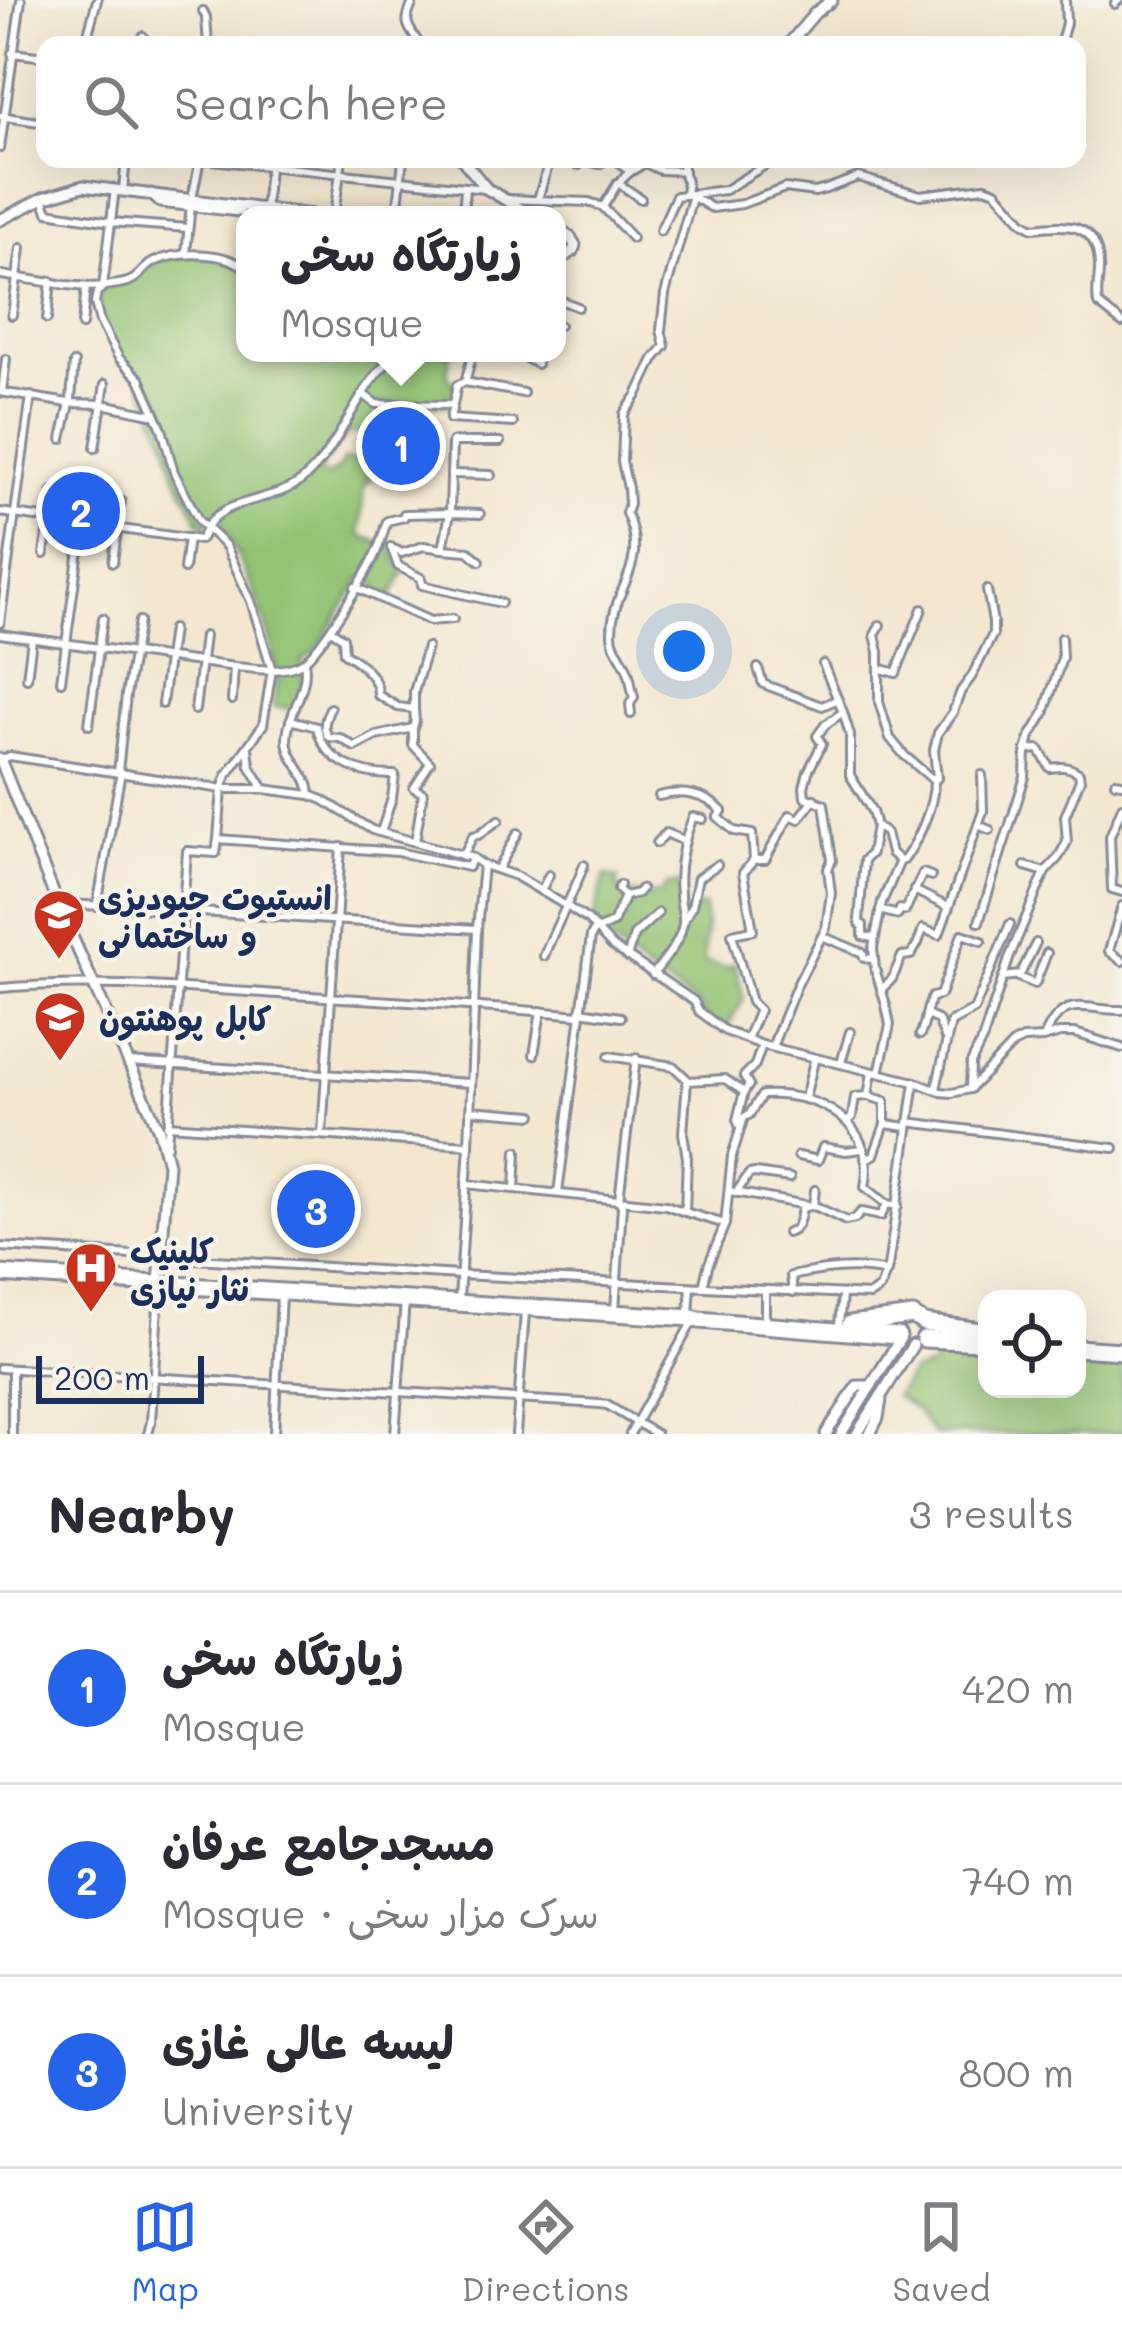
<!DOCTYPE html>
<meta charset="utf-8">
<style>
body{margin:0;font-family:Mali,"Playpen Sans Arabic",sans-serif;background:#f2f2f3;color:#2b2b33}
.controls{position:absolute;right:36px;bottom:36px;display:grid;overflow:hidden;border-radius:24px;box-shadow:0 12px 48px #0002}
.controls button{width:108px;height:108px;display:grid;place-items:center;padding:0;border:0;border-bottom:3px solid #e1e1e2;background:#fff;color:#2b2b33;font:60px sans-serif}
.scale{position:absolute;left:36px;bottom:30px;width:168px;box-sizing:border-box;padding-left:12px;border:6px solid #1b2f5e;border-top:0;font-size:33px;line-height:42px;white-space:nowrap;color:#1b2f5e;-webkit-text-stroke:9px #f7f3e8;paint-order:stroke}
.you{position:absolute;left:684px;top:651px;width:42px;height:42px;margin:-30px;border:9px solid #fff;border-radius:50%;background:#1a73e8;box-shadow:0 0 0 18px #1a73e833}
.badge{display:grid;place-items:center;width:78px;height:78px;border-radius:50%;background:#2563eb;color:#fff;font-size:39px;font-weight:700}
.pin{position:absolute;translate:-50% -50%;border:6px solid #fff;box-shadow:0 3px 12px #0006}
.popup{position:absolute;left:236px;top:206px;width:330px;height:156px;box-sizing:border-box;display:grid;place-content:center;border-radius:24px;background:#fff;filter:drop-shadow(0 3px 9px #0005);font-size:39px;white-space:nowrap;color:#7c7c81}
.popup b{font-size:45px;color:#2b2b33}
.popup::after{content:'';position:absolute;left:50%;top:100%;margin-left:-24px;border:24px solid transparent;border-top-color:#fff}
.list{margin:0;padding:0;list-style:none}
h2{display:flex;justify-content:space-between;align-items:center;height:156px;margin:0;padding:0 48px;font-size:51px}
h2 small{font-size:39px;font-weight:400;color:#7c7c81}
.list li{display:grid;grid-template-columns:78px 1fr auto;gap:36px;align-items:center;box-sizing:border-box;height:192px;padding:0 48px;border-top:3px solid #e1e1e2}
.list b{display:block;font-size:45px;white-space:nowrap}
.list p{margin:0;font-size:39px;white-space:nowrap;color:#7c7c81}
.list em{font-size:39px;font-style:normal;color:#7c7c81}
.icon{flex:none;width:66px;height:66px;fill:none;stroke:currentColor;stroke-width:2;stroke-linecap:round;stroke-linejoin:round}
.map{position:relative;flex:none;width:1122px;height:1434px;overflow:hidden}
.search{position:absolute;background:#fff;box-shadow:0 12px 48px #0002;left:36px;right:36px;top:36px;height:132px;display:flex;align-items:center;gap:30px;box-sizing:border-box;padding:0 42px;border-radius:24px;color:#7c7c81;font-size:45px}
.sheet{height:732px;background:#fff}
nav{display:flex;justify-content:space-around;align-items:center;box-sizing:border-box;height:168px;border-top:3px solid #e1e1e2;background:#fff;font-size:33px;color:#7c7c81}
nav a{display:grid;justify-items:center;gap:6px}
nav .on{color:#2563eb}
.map>svg:first-child{display:block}
</style>
<div class="map">
<svg width="1122" height="1434" viewBox="0 0 1122 1434">
<rect width="100%" height="100%" fill="#f7f3e8"/>
<filter id="ink" filterUnits="userSpaceOnUse"><feTurbulence type="fractalNoise" baseFrequency=".00833" numOctaves="2"/><feDisplacementMap in="SourceGraphic" scale="24" xChannelSelector="R" yChannelSelector="G"/><feConvolveMatrix kernelMatrix="1 2 1 2 8 2 1 2 1" color-interpolation-filters="sRGB"/></filter>
<filter id="wash" filterUnits="userSpaceOnUse"><feTurbulence type="fractalNoise" baseFrequency=".004" numOctaves="4" result="noise"/><feDisplacementMap in="SourceGraphic" scale="48" xChannelSelector="R" yChannelSelector="G"/><feGaussianBlur stdDeviation="2.7" result="paint"/><feColorMatrix in="noise" values="0 0 0 0 0 0 0 0 0 0 0 0 0 0 0 0 0 1.4 0 .05"/><feComposite in="paint" operator="in"/></filter>
<g filter="url(#wash)">
<rect width="100%" height="100%" fill="#f3e7d0"/>
<!-- green -->
<g fill="#93c373" stroke="#577968" stroke-width="3">
<path d="M186,253l41,6 18,9v85h142l-3,7 8,7 11,-14h48l-4,19 4,10h8l-8,23 -75,-1 -3,29h-25l-30,38 9,6 13,-10 3,-7h17l1,3 10,1 -1,18 -6,1 -4,52 32,13 12,24 -13,26 -16,-6 2,-7 -15,-7 -48,75 -13,8 4,11 -9,37 -23,-2c1,-9 5,-21 4,-29 -7,-57 -33,-114 -61,-164l-7,5 -3,8 -7,-6 -25,-50 -6,-25 -28,-67 -21,-21 -19,-36 -3,-29 6,-6 28,-6 25,-20z"/>
<polygon points="605,876 618,878 616,887 630,895 662,893 665,886 679,883 682,922 687,922 696,908 704,907 706,928 703,961 725,968 735,964 744,998 725,1031 710,1021 697,1004 644,969 595,929 594,918"/>
<polygon points="948,1349 987,1351 987,1389 1077,1389 1077,1356 1122,1359 1122,1434 933,1434 916,1410 895,1396 912,1372 931,1367"/>
</g>
</g>
<g filter="url(#ink)">
<g fill="none" stroke-linecap="round" stroke-linejoin="round">
<!-- street casing -->
<g stroke="#878b97" stroke-width="12">
<g id="street">
<path d="M414,0c-11,24 -8,23 6,45"/>
<polyline points="1115,4 1119,0"/>
<polyline points="203,11 206,17 208,45"/>
<polyline points="85,45 97,0"/>
<polyline points="141,45 143,36"/>
<polyline points="1060,45 1066,23 1065,0"/>
<polyline points="12,53 45,57"/>
<polyline points="0,116 45,123"/>
<polyline points="41,123 45,83"/>
<polyline points="0,148 21,0"/>
<polyline points="202,159 485,189"/>
<polyline points="552,159 579,165 580,159"/>
<polyline points="616,159 630,172 645,163 660,170 684,171"/>
<path d="M681,159l6,28 -1,6 26,15 30,-4 43,-16 30,4 11,-3 32,-12 62,18 65,-8 11,4 27,31 10,6c33,-4 64,-7 66,37 1,13 -4,25 -1,39l24,19"/>
<polyline points="580,160 600,164 605,159"/>
<polyline points="618,183 641,199"/>
<polyline points="115,189 103,287 97,293 95,303 100,322 119,358 140,379 162,429 174,472 199,521 226,546 251,601 272,670 263,725 227,775 222,789 218,839"/>
<polyline points="123,190 126,159"/>
<polyline points="43,198 48,212 111,222 188,228"/>
<polyline points="192,199 200,159"/>
<polyline points="506,199 589,202 603,207 632,238"/>
<polyline points="538,199 550,159"/>
<polyline points="603,207 618,183 630,172"/>
<polyline points="265,209 270,159"/>
<polyline points="263,215 263,214"/>
<polyline points="334,215 342,159"/>
<polyline points="397,215 403,159"/>
<polyline points="463,215 465,188"/>
<polyline points="660,231 676,196 725,190 775,159"/>
<polyline points="186,253 191,205"/>
<path d="M0,275c26,3 81,15 104,11 7,-1 22,-2 28,-6 8,-4 13,-14 22,-18 24,-11 70,-11 91,6"/>
<polyline points="557,299 578,307"/>
<polyline points="12,315 21,248"/>
<polyline points="47,319 51,281"/>
<polyline points="82,325 86,287"/>
<polyline points="557,325 559,325"/>
<polyline points="473,353 465,382 457,385 450,419 513,423"/>
<polyline points="516,353 537,364"/>
<polyline points="465,382 523,393"/>
<polyline points="0,392 68,403 102,404 156,415"/>
<polyline points="2,392 6,359"/>
<polyline points="363,394 376,404 451,405"/>
<polyline points="62,439 71,399 74,363"/>
<polyline points="95,448 105,384"/>
<polyline points="451,474 491,475"/>
<path d="M0,512l200,28c4,-5 5,-11 9,-16 18,-26 68,-23 93,-44 42,-34 53,-94 96,-127"/>
<polyline points="391,547 398,566 421,578 422,585 501,603"/>
<polyline points="391,548 402,553 424,546 443,549 450,513 480,514"/>
<polyline points="443,549 468,551 480,561"/>
<polyline points="44,554 53,491"/>
<polyline points="113,562 121,501"/>
<polyline points="184,569 188,538"/>
<polyline points="355,587 430,621 453,619"/>
<polyline points="0,623 31,396"/>
<polyline points="880,625 875,635 879,652 879,702 890,738 904,755 931,778 937,778"/>
<path d="M331,630l12,8 1,15c15,9 35,23 34,42l20,12 16,2v-17l13,-45"/>
<path d="M0,634l235,33c20,1 45,7 65,-3 18,-9 70,-95 78,-116 4,-9 6,-18 9,-27l17,-4v-3l46,-1 2,-71h48"/>
<path d="M304,662c6,26 -17,51 -17,78 1,21 23,35 23,55"/>
<polyline points="823,664 843,712"/>
<polyline points="758,668 763,684 822,706 836,700"/>
<polyline points="879,668 896,673 922,609"/>
<polyline points="27,678 32,639"/>
<polyline points="61,681 87,491"/>
<polyline points="232,700 234,668"/>
<polyline points="162,704 172,629"/>
<path d="M330,708c-4,10 -9,20 -1,29l11,1 15,9 21,-11 37,-8 2,-7 -1,-12"/>
<polyline points="195,710 204,636"/>
<path d="M631,714l-1,-10 4,-7c-3,-9 -3,-19 -7,-28 -4,-12 -15,-21 -15,-35 -1,-48 39,-65 14,-121l3,-9 -1,-16 -6,-26 2,-48 13,-19 17,-36 11,-13 -4,-16 4,-36 27,-96"/>
<path d="M290,720l27,7c7,35 44,49 78,48l-3,23 -11,34"/>
<polyline points="89,725 103,618"/>
<polyline points="413,728 413,745 430,763 414,788 423,793 415,842"/>
<polyline points="248,748 250,766 264,789"/>
<polyline points="0,760 10,756 222,789 264,789 310,795 323,800 372,830 473,858 483,865 516,876 568,907 588,920 612,946 694,1001 699,1011 725,1031 762,1045 915,1082 941,1092 952,1093 970,1089 1013,1044 1023,1039 1043,1038 1060,1033 1075,1033 1122,1048"/>
<polyline points="118,772 126,695 139,621"/>
<polyline points="1115,782 1122,783"/>
<path d="M659,796c22,-6 47,-2 63,15l-4,6 16,14 18,3 2,26 -11,13 10,57 -21,4 19,68 8,8 -12,29"/>
<polyline points="1122,807 1110,836 1112,889 1122,892"/>
<polyline points="978,825 990,830"/>
<polyline points="657,843 666,833 684,841"/>
<polyline points="463,856 473,836 478,835 499,820"/>
<polyline points="754,860 765,860 790,815 799,819 814,799"/>
<polyline points="1025,866 1045,872"/>
<polyline points="498,869 518,833"/>
<polyline points="620,885 618,889 625,896 638,893 641,889"/>
<polyline points="914,890 948,907"/>
<polyline points="541,891 549,875"/>
<polyline points="97,906 121,772"/>
<polyline points="1122,906 1109,951 1122,961"/>
<polyline points="880,910 898,915 900,909 905,911 923,873 931,876"/>
<polyline points="61,912 69,904 477,929"/>
<polyline points="684,920 692,906 698,878 717,865"/>
<polyline points="979,922 1025,777 1026,750 1031,735 1044,714 1062,658 1061,638"/>
<polyline points="596,930 613,923 625,896"/>
<polyline points="824,937 863,953 864,958 872,959"/>
<polyline points="874,938 863,936 863,925 860,924 859,920 864,860 871,853 876,826"/>
<path d="M544,956c12,-31 28,-59 40,-91"/>
<polyline points="627,957 634,935 658,913"/>
<path d="M653,975c11,-16 27,-32 30,-51 1,-10 -3,-20 -3,-30 -3,-27 3,-52 13,-77l10,2"/>
<polyline points="1003,977 1020,975 1036,943"/>
<polyline points="1018,977 1035,984 1047,953"/>
<path d="M0,988c97,-9 197,1 294,7 95,6 190,11 285,20"/>
<polyline points="881,990 892,979 902,956 911,955 918,943 923,929 939,935 983,811 982,775"/>
<polyline points="580,1011 621,1017"/>
<polyline points="926,1015 938,1020 945,1038"/>
<path d="M920,1035c7,-14 5,-25 12,-38l8,-2 22,-61 20,7"/>
<path d="M1045,1035c20,-43 40,-24 77,-25"/>
<polyline points="772,1047 796,987 826,928 831,893 828,869 832,860 824,804 805,797 804,787 808,772 822,744 817,736 825,725 843,712 850,735 850,775 872,811 876,826 886,833 891,853 900,861"/>
<polyline points="534,1055 541,1011"/>
<polyline points="609,1056 673,1066 688,1080"/>
<polyline points="128,1062 470,1083"/>
<polyline points="841,1063 850,1032"/>
<path d="M879,1073l11,-48 -4,-20 -11,-36 -2,-21 9,-46 18,-41 4,-1c15,-21 30,-54 30,-79l3,-3 -3,-28 4,-17 15,-21 8,-21 11,-15 21,-42v-12l-6,-32"/>
<polyline points="936,1089 951,1022 974,1010 1010,924"/>
<path d="M970,1089l1,-26 12,-25 27,-82 35,-84 13,-14 9,-16 -2,-26 15,-36 -1,-7c-11,-7 -17,-7 -29,-5l-11,-19 -13,1"/>
<polyline points="744,1092 749,1085 744,1076 755,1065 762,1045"/>
<polyline points="868,1096 885,1101 885,1124"/>
<polyline points="805,1098 814,1061"/>
<polyline points="470,1110 533,1115"/>
<polyline points="847,1122 852,1117 855,1097 868,1096 872,1072"/>
<polyline points="908,1122 1114,1148"/>
<polyline points="167,1125 469,1145"/>
<polyline points="322,1134 341,847"/>
<polyline points="167,1146 187,851 216,853 218,839 398,852 468,867 473,858"/>
<polyline points="798,1156 818,1160 823,1147 846,1151 862,1149"/>
<polyline points="865,1159 874,1155 885,1124 907,1127"/>
<polyline points="466,1184 666,1205 685,1212"/>
<polyline points="515,1188 517,1151"/>
<polyline points="729,1191 817,1207 846,1221 855,1219 861,1212 881,1216 887,1204"/>
<polyline points="558,1193 591,936 595,929"/>
<polyline points="736,1193 749,1174 755,1173 790,1178"/>
<polyline points="725,1224 685,1212 687,1158 683,1133 687,1081 725,1079 744,1092 737,1120 740,1127"/>
<path d="M787,1233c12,-3 13,-14 15,-25l11,-3 2,-15"/>
<polyline points="0,1247 460,1275 870,1295 880,1288 888,1267 915,1082"/>
<path d="M703,1287l5,-21 17,-42 7,-68 12,-39 5,-2 13,-20c55,-4 116,28 103,92l22,17 11,2"/>
<polyline points="765,1291 765,1319"/>
<path d="M793,1292l-2,-16c32,-7 63,-11 96,-4"/>
<polyline points="459,1299 469,1145 477,929 483,865"/>
<polyline points="615,1310 622,1206 619,1200 636,1058"/>
<polyline points="689,1313 691,1287"/>
<polyline points="839,1324 842,1296"/>
<polyline points="0,1368 600,1404 607,1405 656,1434"/>
<polyline points="12,1369 12,1434"/>
<polyline points="148,1434 151,1422 159,1289"/>
<polyline points="274,1434 281,1294"/>
<polyline points="395,1434 405,1300"/>
<polyline points="516,1434 525,1312"/>
<polyline points="630,1434 690,1326 696,1323"/>
</g>
</g>
<!-- secondary casing -->
<g stroke="#878b97" stroke-width="15">
<g id="secondary">
<polyline points="788,45 815,13 832,0"/>
<polyline points="462,159 487,189 531,215"/>
<polyline points="151,194 160,202 239,211"/>
<polyline points="0,220 43,198 83,186 312,215"/>
<polyline points="557,229 570,237 575,245 573,251 567,255 557,253"/>
<polyline points="0,759 61,912 159,1130 168,1164 159,1284"/>
<polyline points="826,1434 857,1386 871,1386"/>
<polyline points="841,1434 900,1339"/>
<polyline points="857,1434 913,1345"/>
<polyline points="870,1434 878,1418 881,1400"/>
</g>
</g>
<!-- highway casing -->
<g stroke="#878b97" stroke-width="21">
<g id="highway">
<polyline points="0,1274 692,1318 699,1320 898,1336"/>
<polyline points="850,1324 913,1316 924,1323 987,1332"/>
<polyline points="924,1339 981,1342"/>
<polyline points="1077,1348 1122,1351"/>
</g>
</g>
<!-- street -->
<use href="#street" stroke="#fff" stroke-width="6"/>
<!-- secondary -->
<use href="#secondary" stroke="#fff" stroke-width="9"/>
<!-- highway -->
<use href="#highway" stroke="#fff" stroke-width="15"/>
</g>
</g>
<!-- icons -->
<defs>
<g id="university-pin" transform="scale(2.7)"><path d="M0 17L-7.5 6A9.5 9.5 0 1 1 7.5 6Z" fill="#c8321e" stroke="#f7f3e8"/><path d="M0-5L7-2L0 1L-7-2ZM-4 1L0 2.5L4 1V4Q0 6-4 4Z" fill="#fff"/></g>
<g id="hospital-pin" transform="scale(2.7)"><path d="M0 17L-7.5 6A9.5 9.5 0 1 1 7.5 6Z" fill="#c8321e" stroke="#f7f3e8"/><path d="M-5-5h3v3.5h4V-5h3V5h-3V1.5h-4V5h-3Z" fill="#fff"/></g>
</defs>
<g fill-rule="evenodd">
<use href="#university-pin" x="59" y="915"/>
<use href="#university-pin" x="60" y="1017"/>
<use href="#hospital-pin" x="91" y="1268"/>
</g>
<g text-anchor="middle" dominant-baseline="central" stroke-width="9" stroke-linejoin="round" paint-order="stroke">
<!-- poi labels -->
<g font-size="33" font-weight="bold" fill="#1b2f5e" stroke="#f7f3e8" text-anchor="start">
<text x="98" y="896">انستیوت جیودیزی<tspan x="98" dy="38">و ساختمانی</tspan></text>
<text x="99" y="1017">کابل پوهنتون</text>
<text x="130" y="1249">کلینیک<tspan x="130" dy="38">نثار نیازی</tspan></text>
</g>
</g>
</svg>
<div class="controls">
<button><svg class="icon" aria-label="locate" viewBox="0 0 24 24"><circle cx="12" cy="12" r="6"/><path d="M12 2v4M12 18v4M2 12h4M18 12h4"/></svg></button>
</div>
<div class="scale">200 m</div>
<div class="you"></div>
<div class="pin badge" style="left:401px;top:446px">1</div>
<div class="popup"><b>زیارتگاه سخی</b>Mosque</div>
<div class="pin badge" style="left:81px;top:511px">2</div>
<div class="pin badge" style="left:316px;top:1209px">3</div>
<div class="search"><svg class="icon" aria-label="search" viewBox="0 0 24 24"><circle cx="10" cy="10" r="6"/><path d="M15 15l6 6"/></svg>Search here</div>
</div>
<section class="sheet">
<h2>Nearby<small>3 results</small></h2>
<ul class="list">
<li><span class="badge">1</span><div><b>زیارتگاه سخی</b><p>Mosque</p></div><em>420 m</em></li>
<li><span class="badge">2</span><div><b>مسجدجامع عرفان</b><p>Mosque · سرک مزار سخی</p></div><em>740 m</em></li>
<li><span class="badge">3</span><div><b>لیسه عالی غازی</b><p>University</p></div><em>800 m</em></li>
</ul>
</section>
<nav>
<a class="on"><svg class="icon" aria-label="map" viewBox="0 0 24 24"><path d="M3 6l6-2 6 2 6-2v14l-6 2-6-2-6 2zM9 4v14M15 6v14"/></svg>Map</a>
<a><svg class="icon" aria-label="directions" viewBox="0 0 24 24"><path d="M12 3l9 9-9 9-9-9zM9 14v-3h6M13 9l2 2-2 2"/></svg>Directions</a>
<a><svg class="icon" aria-label="saved" viewBox="0 0 24 24"><path d="M7 4h10v16l-5-4-5 4z"/></svg>Saved</a>
</nav>
